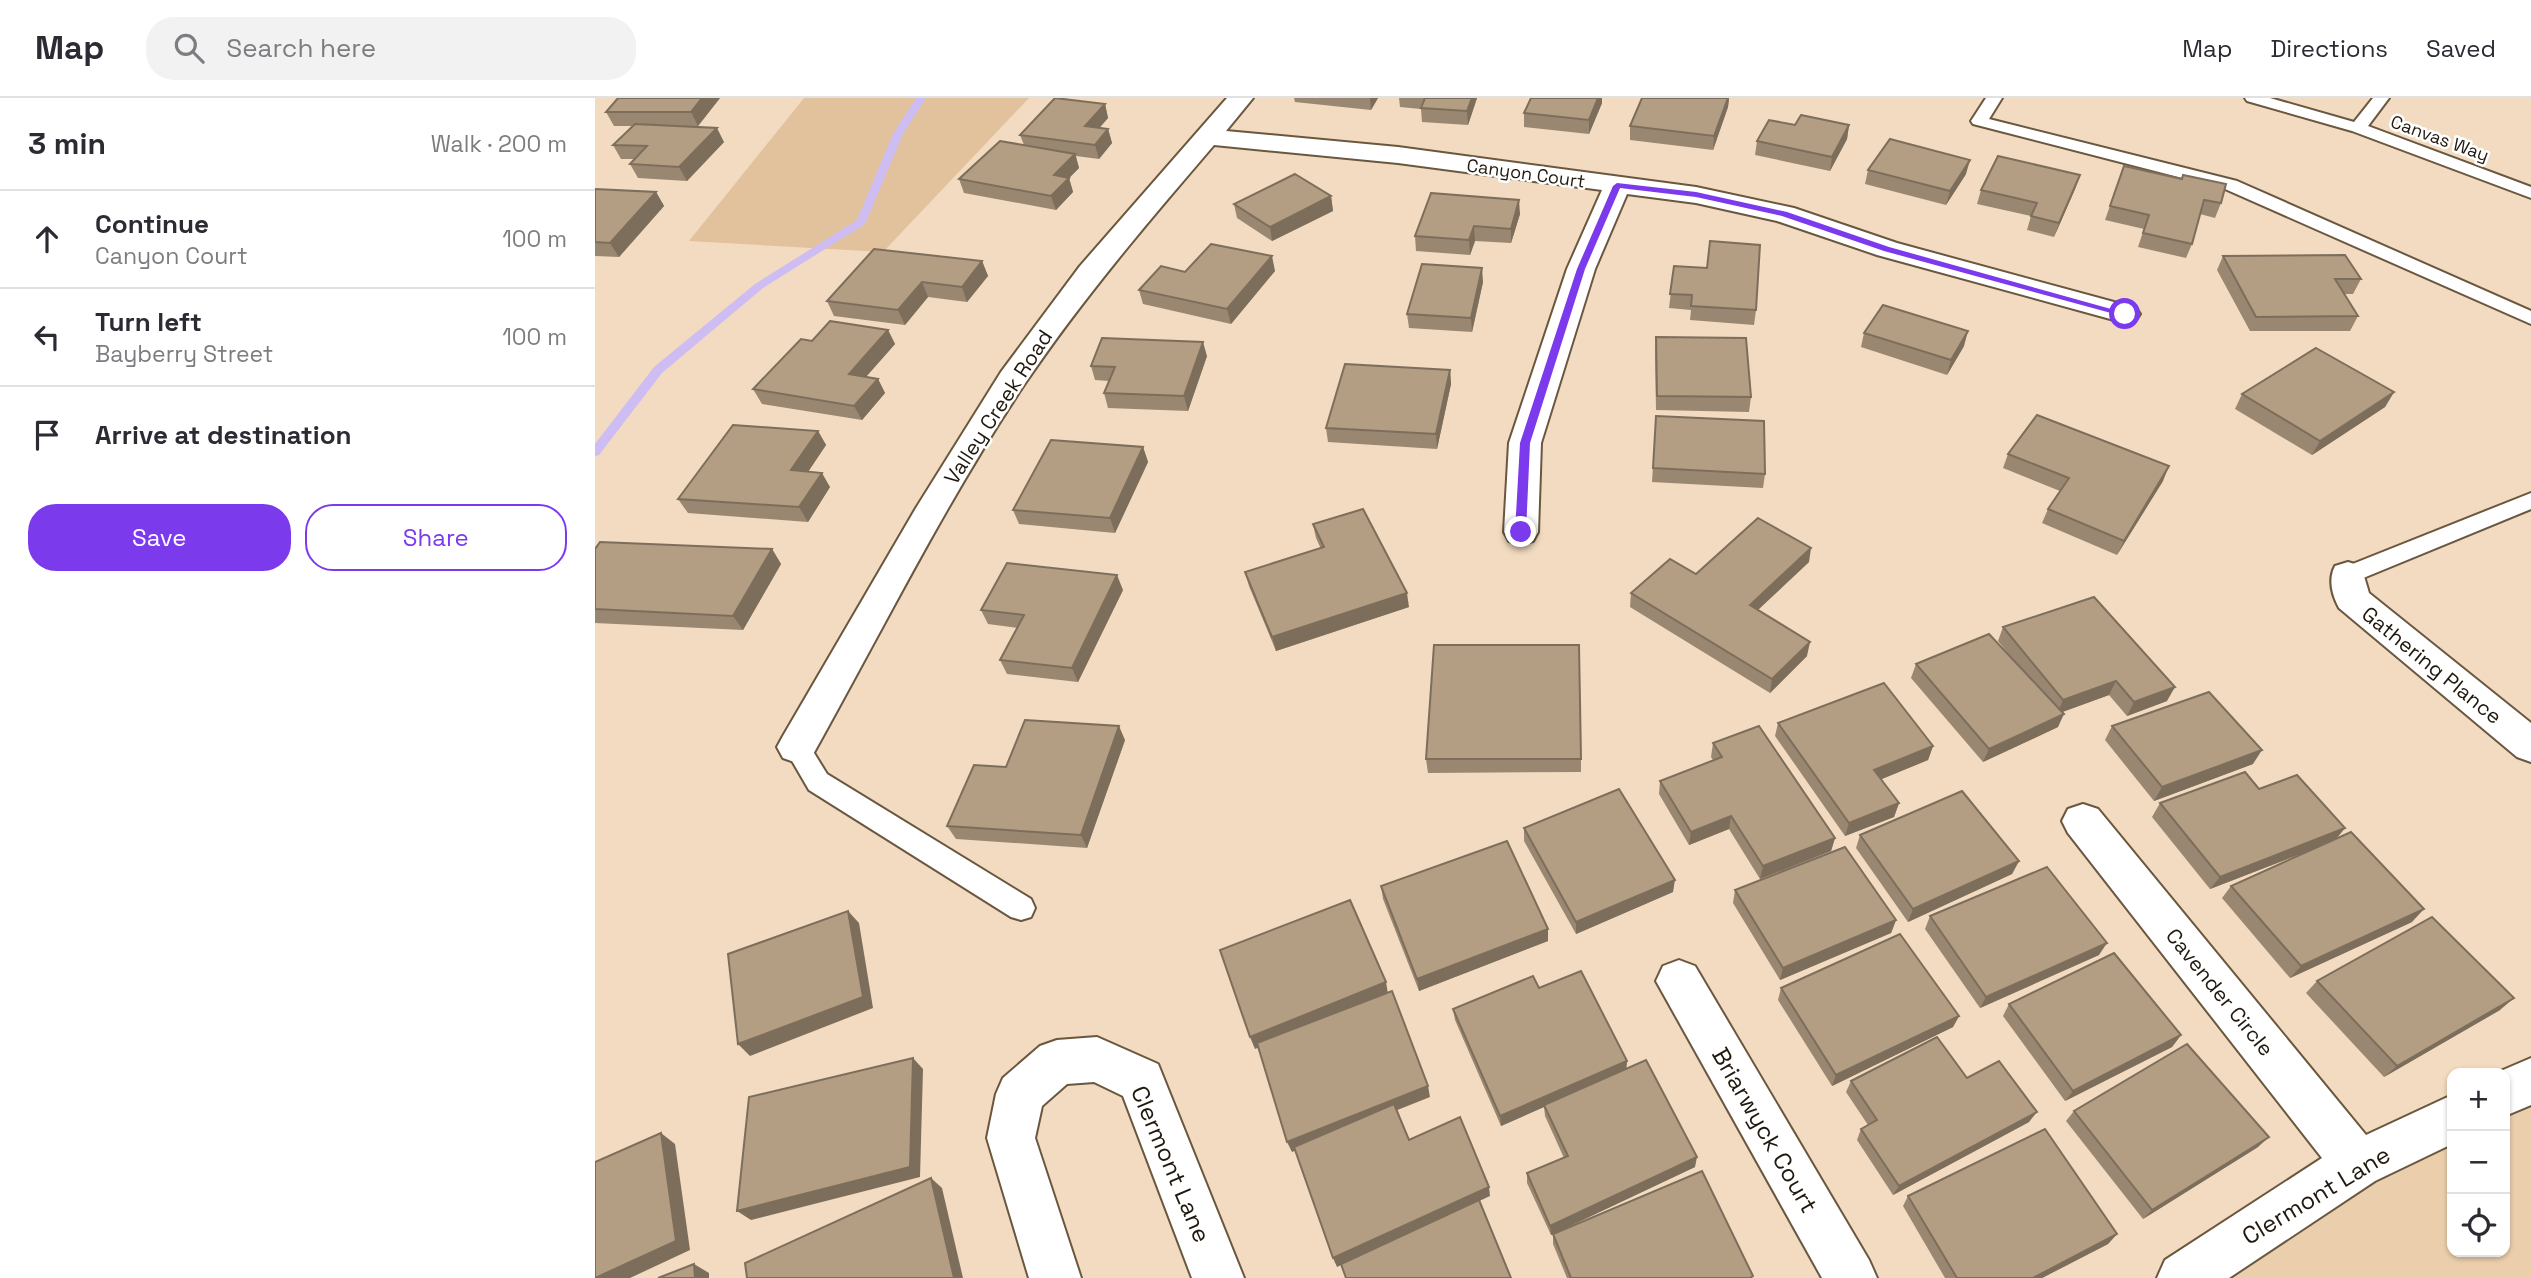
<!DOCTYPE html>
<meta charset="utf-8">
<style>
body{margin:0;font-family:"Space Grotesk",sans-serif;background:#f2f2f3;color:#2b2b33}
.controls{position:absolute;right:21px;bottom:21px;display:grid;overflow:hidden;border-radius:14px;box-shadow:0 2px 5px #0004}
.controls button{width:63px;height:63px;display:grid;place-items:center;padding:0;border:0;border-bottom:2px solid #e1e1e2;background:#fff;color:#2b2b33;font:35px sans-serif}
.stop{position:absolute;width:21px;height:21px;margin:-16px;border:5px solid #7c3aed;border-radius:50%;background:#fff}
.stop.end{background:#7c3aed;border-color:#fff;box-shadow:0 2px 7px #0008}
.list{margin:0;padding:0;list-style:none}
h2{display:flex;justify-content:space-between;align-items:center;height:91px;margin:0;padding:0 28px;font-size:30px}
h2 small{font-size:23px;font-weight:400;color:#7c7c81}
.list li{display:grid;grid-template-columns:46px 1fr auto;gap:21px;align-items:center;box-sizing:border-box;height:98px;padding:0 28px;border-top:2px solid #e1e1e2}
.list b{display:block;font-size:26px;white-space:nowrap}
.list p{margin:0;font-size:23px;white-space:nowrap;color:#7c7c81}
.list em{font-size:23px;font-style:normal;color:#7c7c81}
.actions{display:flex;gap:14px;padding:21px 28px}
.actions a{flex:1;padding:16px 0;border:2px solid #7c3aed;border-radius:28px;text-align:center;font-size:24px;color:#7c3aed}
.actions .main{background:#7c3aed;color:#fff}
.icon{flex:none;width:38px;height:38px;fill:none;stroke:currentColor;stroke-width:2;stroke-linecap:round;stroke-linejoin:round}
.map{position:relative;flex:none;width:1936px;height:1180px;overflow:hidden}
header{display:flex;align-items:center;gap:42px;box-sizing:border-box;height:98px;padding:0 35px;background:#fff;border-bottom:2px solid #e1e1e2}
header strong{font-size:33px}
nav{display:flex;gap:38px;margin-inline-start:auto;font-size:24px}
.search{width:490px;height:63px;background:#f2f2f3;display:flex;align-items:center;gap:18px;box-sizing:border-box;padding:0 24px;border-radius:28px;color:#7c7c81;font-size:26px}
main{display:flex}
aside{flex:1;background:#fff}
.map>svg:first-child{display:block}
</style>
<header>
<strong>Map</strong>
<div class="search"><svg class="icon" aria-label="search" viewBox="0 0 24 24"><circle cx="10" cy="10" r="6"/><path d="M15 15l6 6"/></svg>Search here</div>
<nav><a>Map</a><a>Directions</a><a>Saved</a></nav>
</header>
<main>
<aside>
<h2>3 min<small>Walk · 200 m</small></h2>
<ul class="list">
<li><svg class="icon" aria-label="ahead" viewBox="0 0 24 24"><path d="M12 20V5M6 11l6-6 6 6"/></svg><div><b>Continue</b><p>Canyon Court</p></div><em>100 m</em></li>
<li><svg class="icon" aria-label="left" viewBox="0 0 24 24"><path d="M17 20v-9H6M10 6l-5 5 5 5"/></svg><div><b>Turn left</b><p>Bayberry Street</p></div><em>100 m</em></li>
<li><svg class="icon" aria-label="arrive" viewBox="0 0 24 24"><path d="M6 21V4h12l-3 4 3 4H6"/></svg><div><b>Arrive at destination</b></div></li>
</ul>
<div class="actions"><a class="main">Save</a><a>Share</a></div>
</aside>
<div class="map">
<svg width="1936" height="1180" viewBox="0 0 1936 1180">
<rect width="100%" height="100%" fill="#f2dbc0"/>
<!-- built -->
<polygon fill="#ebcfad" points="1936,983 1936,1180 1588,1180 1763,1066 1857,1021 1857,1154 1910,1154 1910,995"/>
<!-- green -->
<polygon fill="#e1c29d" points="209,0 434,0 288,154 94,143"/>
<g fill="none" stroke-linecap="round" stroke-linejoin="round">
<!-- stream -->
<polygon fill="#cebdf3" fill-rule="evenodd" points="321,0 331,0 308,36 270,126 168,190 67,275 4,357 0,358 0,346 59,269 160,186 262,122 298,36"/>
<!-- lane casing -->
<g stroke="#6a573f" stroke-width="4">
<g id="lane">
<polygon points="1391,0 1407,0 1394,21 1642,83 1936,213 1936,226 1630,91 1378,26 1376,23"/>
<polygon points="1650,0 1675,0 1759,24 1778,0 1794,0 1773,28 1936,89 1936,100 1757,33 1652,3"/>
<polygon points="1936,395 1936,411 1761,483 1745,483 1742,477 1745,471"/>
<polygon points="202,639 211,642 232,676 436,801 440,810 436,819 426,822 416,819 214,692 189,649 193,642"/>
</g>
</g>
<!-- street casing -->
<g stroke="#6a573f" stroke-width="4">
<g id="street">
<path d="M632,0h26l-27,33 172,16 298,40 98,21 103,35 239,65 4,6 -4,6 -11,3 -248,-68 -100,-34 -81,-18 -69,-9 -32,75 -54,174 -3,89 -5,9 -12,3 -12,-3 -5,-9 5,-89 58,-174 35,-79 -204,-27 -184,-18c-66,77 -131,153 -188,237 -80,119 -145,251 -215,376l-14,5 -14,-5 -6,-11 6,-11 133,-228 85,-136 79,-106z"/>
<path d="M1753,464l13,4 8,27 162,130v39l-14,-5 -178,-149c-7,-13 -11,-29 -4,-42z"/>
<polygon points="1488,706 1503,711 1771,1037 1857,997 1857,1046 1780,1083 1634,1180 1562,1180 1570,1162 1727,1060 1473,735 1467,723 1473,711"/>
<polygon points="1084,862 1100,868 1274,1162 1282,1180 1227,1180 1061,883 1068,868"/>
<polygon points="502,939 563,966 649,1180 597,1180 528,998 499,984 472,986 447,1008 440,1040 486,1180 434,1180 392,1040 401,996 408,980 445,948 462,942"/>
<polygon points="1936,960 1936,1007 1910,1018 1910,975 1901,975"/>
</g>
</g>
<!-- lane -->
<use href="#lane" fill="#fff" fill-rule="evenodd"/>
<!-- street -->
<use href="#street" fill="#fff" fill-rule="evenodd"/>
</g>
<!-- wall -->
<g fill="#9a8771">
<polygon points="23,0 125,0 103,28 81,28 129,44 92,83 43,80 35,66 39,61 26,61 18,47 37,28 19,28 11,14"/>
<polygon points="699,0 783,0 776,12 700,4"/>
<polygon points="804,0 882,0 873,27 827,24 826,11 805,9"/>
<polygon points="1047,0 1134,0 1133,9 1118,52 1035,42 1035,28"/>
<polygon points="1007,5 994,36 929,29 929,15"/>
<polygon points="510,6 513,20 504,30 513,31 517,45 504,61 481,58 484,70 474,80 478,94 461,112 369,95 364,81 429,47 425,37"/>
<polygon points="1200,27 1254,27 1252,41 1235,73 1160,57 1162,43"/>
<polygon points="1529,68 1626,105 1620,120 1605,116 1597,146 1591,160 1543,149 1549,131 1510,122"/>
<polygon points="1273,72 1371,76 1351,107 1270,86"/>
<polygon points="1485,77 1480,91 1459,139 1432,132 1436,118 1382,106 1386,92"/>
<polygon points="0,91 61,94 69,108 24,159 0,158"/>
<polygon points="736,98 738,113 677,143 642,120 639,106"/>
<polygon points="925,116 916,145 880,143 875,157 821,153 820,138"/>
<polygon points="1628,158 1766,181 1758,196 1749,196 1763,218 1755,233 1655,233 1622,172"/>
<polygon points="387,163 393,178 372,204 333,199 310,227 239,218 232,203"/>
<polygon points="1079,168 1161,212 1159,227 1095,222 1096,212 1074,210"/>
<polygon points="680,173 636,226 548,206 544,192 590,174"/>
<polygon points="888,184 877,234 814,230 812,216"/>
<polygon points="293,232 300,246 271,279 283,281 290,295 267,322 167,306 158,291 217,243"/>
<polygon points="1269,235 1369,248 1352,277 1266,249"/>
<polygon points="1061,239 1156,299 1154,314 1061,312 1060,253"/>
<polygon points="612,258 593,313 513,310 509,295 514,283 500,282 496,268"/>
<polygon points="855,272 856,286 842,351 733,344 731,330"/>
<polygon points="1799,294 1790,309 1717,357 1640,311 1647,296"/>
<polygon points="1061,318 1170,376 1168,390 1057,384"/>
<polygon points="223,333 231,347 213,374 235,389 213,424 93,415 83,401"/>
<polygon points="548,349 553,364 520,435 424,426 418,412"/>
<polygon points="1413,356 1568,383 1522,457 1447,425 1453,411 1465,393 1408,370"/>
<polygon points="718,426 814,509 681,553 654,488 650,474 726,451 721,440"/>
<polygon points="0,451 177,451 186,466 148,532 0,525"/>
<polygon points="1214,464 1163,512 1212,558 1175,595 1035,509 1036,495 1101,476"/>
<polygon points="528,492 483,584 412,576 405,562 423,530 393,526 386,512"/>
<polygon points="1408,529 1572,603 1532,618 1514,597 1467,614 1463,629 1388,664 1316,580 1321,566 1416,559 1403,543"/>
<polygon points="1183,625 1338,648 1333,662 1286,681 1304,705 1299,719 1250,738 1180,638"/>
<polygon points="1517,628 1658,666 1559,703 1510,642"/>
<polygon points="530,642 492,750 361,741 352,728 411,669"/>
<polygon points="1118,645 1240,740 1236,753 1165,781 1134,731 1094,747 1064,696 1065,683 1118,662 1116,659"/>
<polygon points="831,661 986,661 986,674 833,675"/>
<polygon points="1664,691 1750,730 1742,740 1817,824 1695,880 1627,800 1636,788 1706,756 1615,791 1557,719 1565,705"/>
<polygon points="929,730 1078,794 981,836 929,743"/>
<polygon points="1265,737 1424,763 1417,776 1313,824 1261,750"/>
<polygon points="786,788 953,831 953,843 824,893 788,801"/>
<polygon points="1140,792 1301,822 1296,835 1185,882 1138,805"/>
<polygon points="1335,818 1504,857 1385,910 1330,831"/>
<polygon points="1722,883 1905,912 1789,979 1711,895"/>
<polygon points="944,890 1032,963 1031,971 1100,1069 956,1137 932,1085 932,1075 969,1060 950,1018 949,1009 906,1028 860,922 858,911"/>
<polygon points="1186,890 1364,918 1358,929 1237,988 1183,902"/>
<polygon points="1414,906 1586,937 1577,949 1470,1003 1408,918"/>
<polygon points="1372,980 1434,1024 1298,1097 1262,1042 1266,1031 1273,1027 1251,994 1256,983"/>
<polygon points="1479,1013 1663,1049 1548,1121 1471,1023"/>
<polygon points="1313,1098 1522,1136 1513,1146 1447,1180 1350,1180 1308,1108"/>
<polygon points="958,1136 1158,1180 972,1180 958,1146"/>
</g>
<!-- shaded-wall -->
<g fill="#7d6e5c">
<polygon points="107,0 125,0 103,28 96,14"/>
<polygon points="775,0 783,0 776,12"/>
<polygon points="877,0 882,0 873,27 872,13"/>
<polygon points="1003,0 1007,0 1007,5 994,36 994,22"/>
<polygon points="1133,0 1134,0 1133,9 1118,52 1119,38"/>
<polygon points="510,6 513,20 494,42 490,28"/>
<polygon points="1254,27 1252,41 1235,73 1237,59"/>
<polygon points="122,30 129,44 92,83 84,69"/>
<polygon points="513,31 517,45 504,61 500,47"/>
<polygon points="480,56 484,70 474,80 478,94 461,112 456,98 459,77"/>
<polygon points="1375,62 1371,76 1351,107 1355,93"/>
<polygon points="1485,77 1480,91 1459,139 1464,125"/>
<polygon points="61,94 69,108 24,159 15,145"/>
<polygon points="736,98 738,113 677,143 675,129"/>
<polygon points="924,102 925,116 916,145 916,131"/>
<polygon points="879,128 880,143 875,157 874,142"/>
<polygon points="677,158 680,173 636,226 632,211"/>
<polygon points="387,163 393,178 372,204 367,189"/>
<polygon points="887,170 888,184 877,234 876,220"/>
<polygon points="327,184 333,199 310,227 303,212"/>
<polygon points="293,232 300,246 261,290 254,276"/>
<polygon points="1373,233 1369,248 1352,277 1356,262"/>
<polygon points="608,244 612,258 593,313 589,298"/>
<polygon points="855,272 856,286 842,351 841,336"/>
<polygon points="283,281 290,295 267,322 259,308"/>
<polygon points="1799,294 1790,309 1717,357 1725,343"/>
<polygon points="223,333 231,347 204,387 196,372"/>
<polygon points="548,349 553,364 520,435 515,420"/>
<polygon points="1574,368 1568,383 1522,457 1529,443"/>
<polygon points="227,375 235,389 213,424 204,409"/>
<polygon points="1216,450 1214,464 1152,522 1155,507"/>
<polygon points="177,451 186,466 148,532 138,518"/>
<polygon points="522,477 528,492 483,584 477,570"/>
<polygon points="812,495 814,509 681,553 677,539"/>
<polygon points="1215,544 1212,558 1175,595 1177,581"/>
<polygon points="1521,583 1514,597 1462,616 1468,602"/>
<polygon points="1580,589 1572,603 1532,618 1539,604"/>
<polygon points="1469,616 1463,629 1388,664 1394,651"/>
<polygon points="524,628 530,642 492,750 486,737"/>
<polygon points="1338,648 1333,662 1275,686 1279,672"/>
<polygon points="1667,652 1658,666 1559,703 1567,689"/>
<polygon points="1304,705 1299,719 1250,738 1254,725"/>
<polygon points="1136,718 1134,731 1094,747 1096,734"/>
<polygon points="1750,730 1739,743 1615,791 1625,779"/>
<polygon points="1240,740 1236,753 1165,781 1168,768"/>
<polygon points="1424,763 1417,776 1313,824 1318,811"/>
<polygon points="1080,782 1078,794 981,836 981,824"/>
<polygon points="1829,811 1817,824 1695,880 1706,868"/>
<polygon points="253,813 264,825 278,910 155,958 143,946"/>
<polygon points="1301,822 1296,835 1185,882 1188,870"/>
<polygon points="953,831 953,843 824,893 822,881"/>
<polygon points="1512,845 1504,857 1385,910 1391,899"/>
<polygon points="791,884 793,896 660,951 655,939"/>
<polygon points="1919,900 1905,912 1789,979 1802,968"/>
<polygon points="1364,918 1358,929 1237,988 1241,977"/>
<polygon points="1586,937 1577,949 1470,1003 1478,993"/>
<polygon points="318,960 328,971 325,1079 156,1122 142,1113"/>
<polygon points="1032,963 1031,974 949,1007 949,1009 906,1028 905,1018"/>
<polygon points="833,988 835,999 697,1054 692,1044"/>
<polygon points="1442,1014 1434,1024 1298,1097 1304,1088"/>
<polygon points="66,1035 80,1046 95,1152 35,1180 0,1180"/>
<polygon points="1674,1039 1663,1049 1548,1121 1557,1112"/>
<polygon points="1102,1059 1100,1069 956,1137 955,1128"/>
<polygon points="336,1080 347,1090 368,1180 359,1180"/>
<polygon points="894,1089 895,1098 742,1169 738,1160"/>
<polygon points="1522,1136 1513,1146 1447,1180 1438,1180"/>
<polygon points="99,1166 114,1175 114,1180 100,1180"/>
</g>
<!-- building -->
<g fill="#b39d83" stroke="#7d6e5c" stroke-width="2">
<polygon points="23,0 107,0 96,14 11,14"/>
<polygon points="460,0 510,6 490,28 513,31 500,47 425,37"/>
<polygon points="830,0 877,0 872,13 826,10"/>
<polygon points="936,0 1003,0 994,22 929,15"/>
<polygon points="1047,0 1133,0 1119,38 1035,28"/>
<polygon points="1206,17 1254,27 1237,59 1162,43 1174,22 1200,27"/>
<polygon points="40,26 122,30 84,69 35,66 52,48 18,47"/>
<polygon points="1295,41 1375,62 1355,93 1273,72"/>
<polygon points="405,43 480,56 459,77 474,80 456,98 364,81"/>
<polygon points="1403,58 1485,77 1464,125 1436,118 1442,105 1386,92"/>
<polygon points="1529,68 1587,81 1588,77 1631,86 1626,105 1609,102 1597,146 1548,135 1554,117 1515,108"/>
<polygon points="700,76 736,98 675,129 639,106"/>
<polygon points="0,91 61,94 15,145 0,144"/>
<polygon points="836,95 924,102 916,131 879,128 874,142 820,138"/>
<polygon points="1115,143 1165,147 1161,212 1096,208 1097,197 1075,196 1079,168 1112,170"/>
<polygon points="616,146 677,158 632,211 544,192 566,168 590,174"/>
<polygon points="279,151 387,163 367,189 327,184 303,212 232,203"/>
<polygon points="1750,157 1766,181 1740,181 1763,218 1661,219 1628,158"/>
<polygon points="827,166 887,170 876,220 812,216"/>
<polygon points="1288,207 1373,233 1356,262 1269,235"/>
<polygon points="235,223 293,232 254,276 283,281 259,308 158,291 206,241 217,243"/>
<polygon points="1061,239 1151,240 1156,299 1062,298"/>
<polygon points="507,240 608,244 589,298 509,295 520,269 496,268"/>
<polygon points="1721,250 1799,294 1725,343 1647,296"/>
<polygon points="750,266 855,272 841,336 731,330"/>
<polygon points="1442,317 1574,368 1529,443 1453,411 1474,380 1413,356"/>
<polygon points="1061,318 1169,323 1170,376 1058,370"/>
<polygon points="138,327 223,333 196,372 227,375 204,409 83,401"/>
<polygon points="456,342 548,349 515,420 418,412"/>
<polygon points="768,411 812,495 677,539 650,474 729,449 718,426"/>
<polygon points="1163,420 1216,450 1155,507 1215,544 1177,581 1036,495 1075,461 1101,476"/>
<polygon points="5,444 177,451 138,518 0,511 0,451"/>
<polygon points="412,465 522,477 477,570 405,562 429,517 386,512"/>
<polygon points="1499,499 1580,589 1539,604 1521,583 1468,602 1408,529"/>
<polygon points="1394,536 1469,616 1394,651 1321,566"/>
<polygon points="839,547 984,547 986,661 831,661"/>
<polygon points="1289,585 1338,648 1279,672 1304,705 1254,725 1183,625"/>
<polygon points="1614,594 1667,652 1567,689 1517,628"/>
<polygon points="430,622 524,628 486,737 352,728 379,667 411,669"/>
<polygon points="1164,628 1240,740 1168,768 1136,718 1096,734 1065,683 1127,659 1118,645"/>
<polygon points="1650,674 1664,691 1702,677 1750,730 1625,779 1565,705"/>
<polygon points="1024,691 1080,782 981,824 929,730"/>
<polygon points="1367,693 1424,763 1318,811 1265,737"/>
<polygon points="1756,734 1829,811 1706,868 1636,788"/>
<polygon points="912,743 953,831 822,881 786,788"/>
<polygon points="1250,749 1301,822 1188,870 1140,792"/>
<polygon points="1452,769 1512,845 1391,899 1335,818"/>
<polygon points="755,802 791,884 655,939 625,852"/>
<polygon points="253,813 268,899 143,946 133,856"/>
<polygon points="1837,819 1919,900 1802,968 1722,883"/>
<polygon points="1305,836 1364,918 1241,977 1186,890"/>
<polygon points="1519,855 1586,937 1478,993 1414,906"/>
<polygon points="986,873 1032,963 905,1018 858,911 938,878 944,890"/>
<polygon points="797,893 833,988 692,1044 662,945"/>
<polygon points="1342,939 1372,980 1404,963 1442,1014 1304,1088 1266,1031 1282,1022 1256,983"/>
<polygon points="1592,946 1674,1039 1557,1112 1479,1013"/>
<polygon points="318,960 315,1069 142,1113 154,999"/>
<polygon points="1051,962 1102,1059 955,1128 932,1075 973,1058 949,1007"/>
<polygon points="799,1006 814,1042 865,1019 894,1089 738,1160 699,1049"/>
<polygon points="1450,1031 1522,1136 1438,1180 1362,1180 1313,1098"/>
<polygon points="66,1035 81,1143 0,1180 0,1064"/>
<polygon points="1107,1073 1158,1178 1155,1180 976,1180 958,1136"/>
<polygon points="336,1080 359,1180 152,1180 150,1165"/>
<polygon points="884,1102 916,1180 751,1180 746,1166"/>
<polygon points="99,1166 100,1180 63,1180"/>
</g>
<!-- route -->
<polygon fill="#7c3aed" points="1022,85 1101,94 1192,114 1294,149 1534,216 1527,218 1289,153 1187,118 1101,99 1025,90 990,171 935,345 931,434 926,438 920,434 925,345 982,171 1018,88"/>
<g text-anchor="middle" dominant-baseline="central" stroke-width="5" stroke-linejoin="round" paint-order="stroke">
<!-- far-street labels -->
<g font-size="18" fill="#21190f" stroke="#fff">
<text transform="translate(1845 40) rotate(20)">Canvas Way</text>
<text transform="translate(931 75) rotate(8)">Canyon Court</text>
</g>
<!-- street labels -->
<g font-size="21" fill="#21190f" stroke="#fff">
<text transform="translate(403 309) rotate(-57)">Valley Creek Road</text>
<text transform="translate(1837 567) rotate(39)">Gathering Plance</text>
<text transform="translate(1625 894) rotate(51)">Cavender Circle</text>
</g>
<!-- near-street labels -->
<g font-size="24" fill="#21190f" stroke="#fff">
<text transform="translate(1170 1032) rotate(60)">Briarwyck Court</text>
<text transform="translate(576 1066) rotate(67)">Clermont Lane</text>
<text transform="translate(1721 1097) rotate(-31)">Clermont Lane</text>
</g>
</g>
</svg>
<div class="controls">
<button>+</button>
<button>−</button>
<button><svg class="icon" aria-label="locate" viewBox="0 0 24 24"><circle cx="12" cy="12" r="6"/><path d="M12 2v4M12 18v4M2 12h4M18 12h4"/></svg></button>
</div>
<div class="stop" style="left:1530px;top:216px"></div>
<div class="stop end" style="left:926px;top:434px"></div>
</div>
</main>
